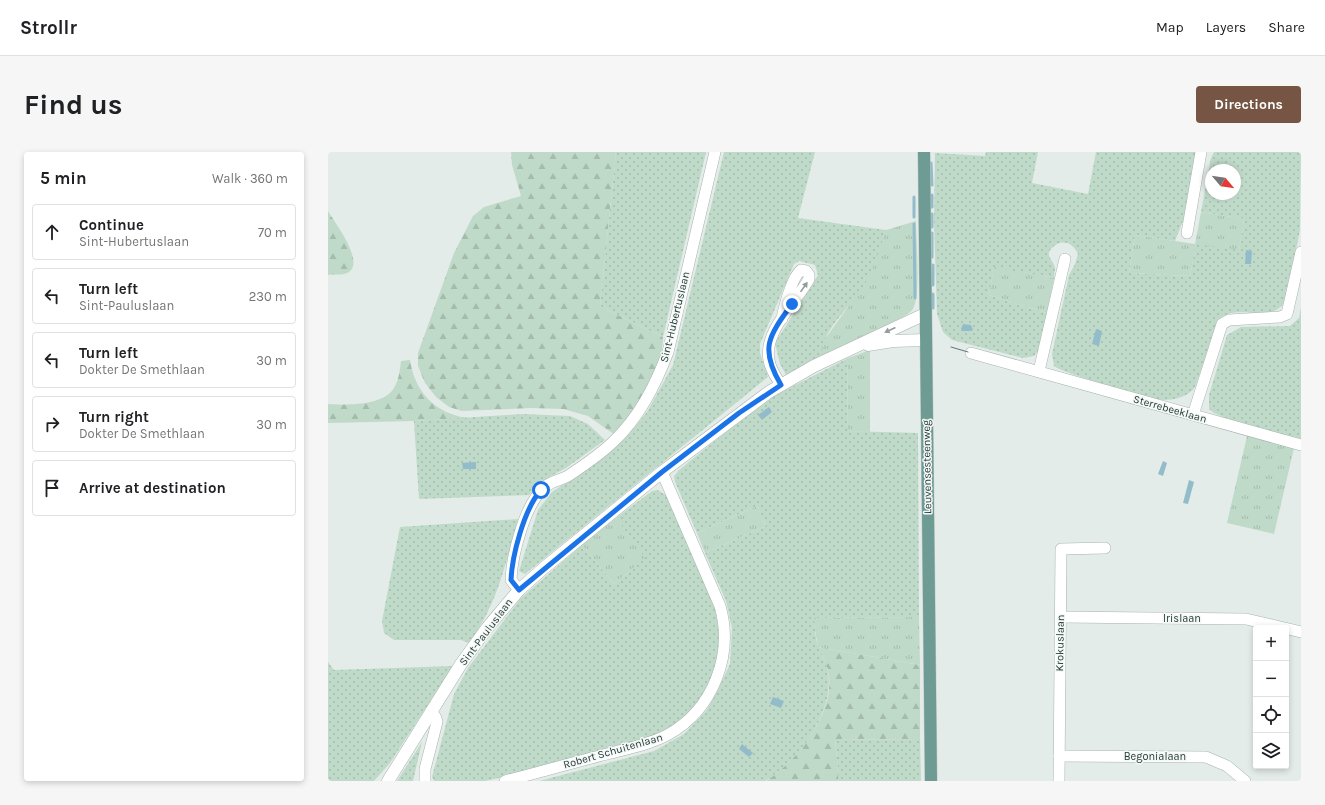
<!DOCTYPE html>
<meta charset="utf-8">
<style>
body{margin:0;font-family:Karla,sans-serif;background:#f6f6f6;color:#202124}
.controls{position:absolute;right:12px;bottom:12px;display:grid;overflow:hidden;border-radius:4px;box-shadow:0 2px 6px #0003}
.controls button{width:36px;height:36px;display:grid;place-items:center;padding:0;border:0;border-bottom:1px solid #e0e0e0;background:#fff;color:#202124;font:20px sans-serif}
.compass{position:absolute;left:877px;top:12px;width:36px;height:36px;border-radius:50%;background:#fff;box-shadow:0 2px 6px #0003;rotate:119deg}
.stop{position:absolute;width:12px;height:12px;margin:-9px;border:3px solid #1a73e8;border-radius:50%;background:#fff}
.stop.end{background:#1a73e8;border-color:#fff;box-shadow:0 1px 4px #0008}
.list{margin:0;padding:0;list-style:none}
h2{display:flex;justify-content:space-between;align-items:center;height:52px;margin:0;padding:0 16px;font-size:17px}
h2 small{font-size:13px;font-weight:400;color:#757577}
.list li{display:grid;grid-template-columns:26px 1fr auto;gap:12px;align-items:center;box-sizing:border-box;height:56px;margin:0 8px 8px;padding:0 8px;border:1px solid #e0e0e0;border-radius:4px}
.list b{display:block;font-size:15px;white-space:nowrap}
.list p{margin:0;font-size:13px;white-space:nowrap;color:#757577}
.list em{font-size:13px;font-style:normal;color:#757577}
.icon{flex:none;width:22px;height:22px;fill:none;stroke:currentColor;stroke-width:2;stroke-linecap:round;stroke-linejoin:round}
.map{position:relative;flex:none;width:973px;height:629px;overflow:hidden;border-radius:4px}
header{display:flex;align-items:center;gap:24px;box-sizing:border-box;height:56px;padding:0 20px;background:#fff;border-bottom:1px solid #e0e0e0}
header strong{font-size:19px}
nav{display:flex;gap:22px;margin-inline-start:auto;font-size:14px}
.intro{display:flex;align-items:center;justify-content:space-between;box-sizing:border-box;height:96px;padding:0 24px}
h1{margin:0;font-size:28px}
.button{padding:10px 18px;border-radius:4px;background:#775545;color:#fff;font-size:14px;font-weight:700}
main{display:flex;gap:24px;padding:0 24px}
aside{flex:1;background:#fff;border-radius:4px;box-shadow:0 2px 6px #0003}
.map>svg:first-child{display:block}
</style>
<header>
<strong>Strollr</strong>
<nav><a>Map</a><a>Layers</a><a>Share</a></nav>
</header>
<div class="intro"><h1>Find us</h1><a class="button">Directions</a></div>
<main>
<aside>
<h2>5 min<small>Walk · 360 m</small></h2>
<ul class="list">
<li><svg class="icon" aria-label="ahead" viewBox="0 0 24 24"><path d="M12 20V5M6 11l6-6 6 6"/></svg><div><b>Continue</b><p>Sint-Hubertuslaan</p></div><em>70 m</em></li>
<li><svg class="icon" aria-label="left" viewBox="0 0 24 24"><path d="M17 20v-9H6M10 6l-5 5 5 5"/></svg><div><b>Turn left</b><p>Sint-Pauluslaan</p></div><em>230 m</em></li>
<li><svg class="icon" aria-label="left" viewBox="0 0 24 24"><path d="M17 20v-9H6M10 6l-5 5 5 5"/></svg><div><b>Turn left</b><p>Dokter De Smethlaan</p></div><em>30 m</em></li>
<li><svg class="icon" aria-label="right" viewBox="0 0 24 24"><path d="M7 20v-9h11M14 6l5 5-5 5"/></svg><div><b>Turn right</b><p>Dokter De Smethlaan</p></div><em>30 m</em></li>
<li><svg class="icon" aria-label="arrive" viewBox="0 0 24 24"><path d="M6 21V4h12l-3 4 3 4H6"/></svg><div><b>Arrive at destination</b></div></li>
</ul>
</aside>
<div class="map">
<svg width="973" height="629" viewBox="0 0 973 629">
<defs>
<pattern id="grass-tufts" width="24" height="20" patternUnits="userSpaceOnUse"><rect width="24" height="20" fill="#c0dac9"/><path d="M3 7l-1-3M5 7V3M7 7l1-3M15 17l-1-3M17 17v-4M19 17l1-3" fill="none" stroke="#a5bcad"/></pattern>
<pattern id="forest-firs" width="22" height="20" patternUnits="userSpaceOnUse"><rect width="22" height="20" fill="#c0dac9"/><path d="M5 1l3.5 6h-7zM16 11l3.5 6h-7z" fill="#a5bcad"/></pattern>
<pattern id="garden-dots" width="8" height="8" patternUnits="userSpaceOnUse"><rect width="8" height="8" fill="#c0dac9"/><path d="M2 2h.1M6 6h.1" fill="none" stroke="#a5bcad" stroke-width="1.8" stroke-linecap="round"/></pattern>
</defs>
<rect width="100%" height="100%" fill="#e4ece9"/>
<!-- grass -->
<g fill="url(#grass-tufts)">
<polygon points="873,60 916,67 911,99 868,93 862,124 801,121 807,83 867,92"/>
<path d="M588,69c0,18 5,74 -3,88 -3,4 -8,7 -12,9l-80,39v-9l4,-9 40,-56 21,-53z"/>
<polygon points="666,114 726,126 719,161 661,143"/>
<polygon points="542,198 542,280 519,279 520,206"/>
<polygon points="919,284 966,296 946,382 899,371"/>
<polygon points="429,354 438,374 377,401 369,381"/>
<polygon points="288,366 318,406 286,432 254,393"/>
<polygon points="591,465 592,513 490,495 485,466"/>
</g>
<!-- forest -->
<g fill="url(#forest-firs)">
<path d="M183,0h105l-16,154 63,31c0,35 -27,72 -48,98l-27,-19 -25,-7 -32,-1 -69,3 -13,-4 -13,-10 -11,-14 -7,-17v-13l36,-100 19,-37 11,-9 37,-11 -9,-31z"/>
<path d="M0,59c7,12 42,57 16,63 -5,1 -11,0 -16,1z"/>
<path d="M82,208c5,32 24,52 56,58l-52,3 -86,2v-19c19,1 55,2 66,-16 5,-8 6,-19 7,-27z"/>
<path d="M490,495l102,18v74l-85,1 4,41h-73c32,-22 71,-69 62,-111 -2,-8 -6,-15 -10,-23z"/>
</g>
<!-- garden -->
<g fill="url(#garden-dots)" fill-rule="evenodd">
<polygon points="288,0 378,0 335,185 272,154"/>
<path d="M396,0h91l-17,66 88,12c-6,18 -11,36 -20,52 -14,25 -44,46 -45,75l-35,18 -6,-11 -5,-21 43,-68 -3,-10 -16,-4 -5,3 -34,80v9l8,24 -243,197 -6,-3 19,-61 14,-18 46,-30 32,-29 17,-21 26,-47z"/>
<path d="M658,0h52l-6,31 56,11 8,-42h100l-10,61 -11,28 -40,-6 -6,38 61,3 6,-32 43,6 5,-31 -43,-7 10,-54 3,-6h87l-1,78 -14,70c-14,26 -48,2 -67,19l-24,68c-7,10 -20,13 -33,13 -12,-1 -100,-27 -108,-34l-2,-12 17,-79 6,-11 3,-10c-4,-9 -12,-14 -21,-10 -16,11 -4,14 -2,24 0,3 -1,7 -1,10l-60,-11 -5,28 58,18 -9,38 -4,5 -11,2 -71,-18 -9,-8 -6,-18 -3,-93 1,-68 50,3zM883,18h24v24h-24z"/>
<polygon points="973,155 973,287 906,270 886,261 881,257 881,243 899,183 913,175 962,174 971,166"/>
<path d="M520,206l-1,73 71,2 1,184 -105,1c1,10 1,21 5,30 3,8 8,15 9,23 7,41 -29,90 -63,110h-226l115,-30 30,-17 22,-23 10,-17 14,-30 2,-36 -6,-27 -21,-48 61,-27 -9,-20 -60,27 -22,-51 -1,-6 5,-6 69,-56 28,-19z"/>
<polygon points="195,262 242,264 260,272 277,288 238,316 212,330 201,343 91,347 86,269"/>
<path d="M330,338l9,6 42,95c23,55 5,121 -54,144 -26,10 -55,16 -82,23 -29,7 -59,17 -88,23 -16,0 -35,0 -51,0l-2,-4 22,-83 14,-26 53,-70 61,-53 32,39 31,-26 -29,-40 36,-27z"/>
<path d="M190,367c-13,46 -20,84 -49,124l-8,-3h-67l-10,-7 -2,-12 18,-94z"/>
<polygon points="0,510 6,518 125,514 62,611 46,629 0,629"/>
<polygon points="592,587 593,629 511,629 507,588"/>
<polygon points="94,590 85,629 69,629"/>
</g>
<!-- water -->
<g fill="#93bcca">
<polygon points="918,98 924,99 923,112 917,112"/>
<polygon points="635,172 643,173 645,178 643,179 635,179 633,177"/>
<polygon points="768,177 774,179 771,194 764,192"/>
<polygon points="441,255 444,260 434,268 430,263"/>
<polygon points="835,309 839,311 835,324 830,322"/>
<polygon points="148,310 148,317 135,317 134,311"/>
<polygon points="861,328 866,330 860,352 855,351"/>
<polygon points="445,545 456,549 453,556 442,552"/>
<polygon points="414,592 425,601 421,605 411,597"/>
</g>
<g fill="none" stroke-linecap="round" stroke-linejoin="round">
<!-- stream -->
<g stroke="#93bcca" stroke-width="3">
<polyline points="603,11 604,33"/>
<polyline points="604,43 604,55"/>
<polyline points="586,45 586,65"/>
<polyline points="604,62 604,75"/>
<polyline points="586,72 587,146"/>
<polyline points="604,81 604,105"/>
<polyline points="605,113 605,133"/>
<polyline points="605,142 605,156"/>
</g>
<!-- minor casing -->
<g stroke="#a7b3b0" stroke-width="12">
<g id="minor">
<polyline points="859,81 873,0"/>
<polyline points="643,201 973,293"/>
<polyline points="711,219 737,107"/>
<path d="M453,233c-5,-8 -11,-16 -12,-25 -6,-28 28,-59 40,-81v-4l-3,-4 -5,-1c-9,7 -17,37 -19,49"/>
<polyline points="865,263 894,172 901,168 952,165 959,162 973,100"/>
<path d="M191,438l-8,-10c1,-25 14,-78 35,-94 6,-5 15,-6 22,-10 15,-10 30,-20 44,-33 27,-25 43,-57 56,-91l47,-200"/>
<polyline points="733,465 918,467 973,480"/>
<polyline points="731,604 878,605 899,614 917,629"/>
<polyline points="97,629 97,617 109,570 108,566 103,559"/>
<path d="M177,629c35,-9 70,-19 106,-28 19,-5 40,-9 58,-19 44,-25 65,-79 51,-128l-58,-134"/>
<polyline points="731,629 733,397 777,396"/>
</g>
</g>
<!-- tertiary casing -->
<g stroke="#a7b3b0" stroke-width="13">
<g id="tertiary">
<polyline points="540,193 565,189 597,188"/>
<polyline points="60,629 133,512 159,476 191,438 217,415 334,320 441,240 486,214 597,162"/>
</g>
</g>
<!-- primary casing -->
<g stroke="#c2c8c7" stroke-width="13">
<polyline id="primary" points="596,0 603,629"/>
</g>
<!-- minor -->
<use href="#minor" stroke="#fff" stroke-width="11"/>
<!-- tertiary -->
<use href="#tertiary" stroke="#fff" stroke-width="12"/>
<!-- primary -->
<use href="#primary" stroke="#6e9c94" stroke-width="12"/>
<!-- tram -->
<polyline stroke="#607672" stroke-width="1" points="623,195 640,200"/>
</g>
<!-- one-way arrows -->
<defs><path id="oneway-solid" d="M-6-.8H1V-3.2L6.5 0L1 3.2V.8H-6Z"/></defs>
<g fill="#929d9b">
<use href="#oneway-solid" transform="translate(476 135) rotate(-55)"/>
<use href="#oneway-solid" transform="translate(562 178) rotate(155)"/>
</g>
<g fill="none" stroke-linecap="round" stroke-linejoin="round">
<!-- route -->
<path stroke="#1a73e8" stroke-width="5" d="M213,338c-17,19 -29,66 -30,90l8,10 143,-118 77,-59 42,-28c-22,-37 -12,-49 11,-81"/>
</g>
<g text-anchor="middle" dominant-baseline="central" stroke-width="3" stroke-linejoin="round" paint-order="stroke">
<!-- street labels -->
<g font-size="11" fill="#263b37" stroke="#f4f9f7">
<text transform="translate(347 165) rotate(-76)">Sint-Hubertuslaan</text>
<text transform="translate(842 257) rotate(16)">Sterrebeeklaan</text>
<text transform="translate(599 315) rotate(-91)">Leuvensesteenweg</text>
<text x="854" y="466">Irislaan</text>
<text transform="translate(158 480) rotate(-53)">Sint-Pauluslaan</text>
<text transform="translate(732 491) rotate(-89)">Krokuslaan</text>
<text transform="translate(285 599) rotate(-16)">Robert Schuitenlaan</text>
<text x="827" y="604">Begonialaan</text>
</g>
</g>
</svg>
<div class="controls">
<button>+</button>
<button>−</button>
<button><svg class="icon" aria-label="locate" viewBox="0 0 24 24"><circle cx="12" cy="12" r="6"/><path d="M12 2v4M12 18v4M2 12h4M18 12h4"/></svg></button>
<button><svg class="icon" aria-label="layers" viewBox="0 0 24 24"><path d="M12 4l9 5-9 5-9-5zM3 14l9 5 9-5"/></svg></button>
</div>
<svg class="compass" viewBox="-18 -18 36 36"><path d="M0-13l5 13h-10z" fill="#e53935"/><path d="M0 13l5-13h-10z" fill="#757577"/></svg>
<div class="stop" style="left:213px;top:338px"></div>
<div class="stop end" style="left:464px;top:152px"></div>
</div>
</main>
